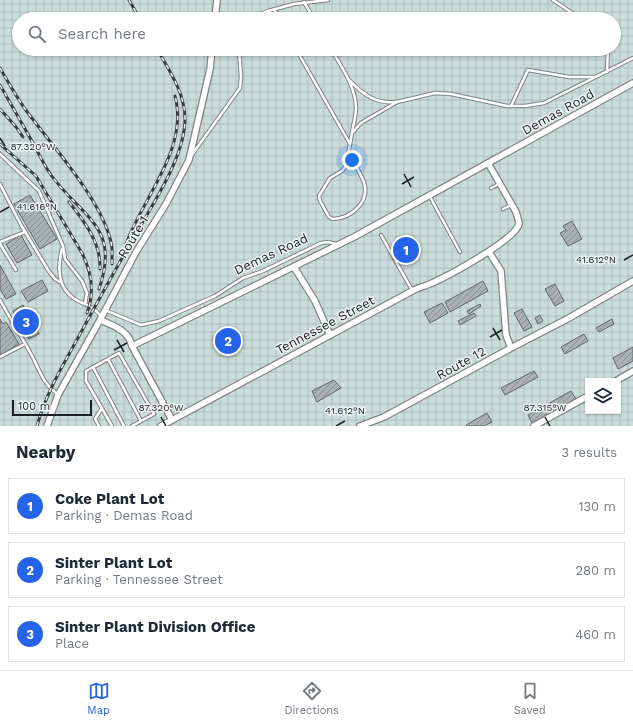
<!DOCTYPE html>
<meta charset="utf-8">
<style>
body{margin:0;font-family:"Work Sans",sans-serif;background:#f6f6f7;color:#1f2937}
.controls{position:absolute;right:12px;bottom:12px;display:grid;overflow:hidden;border-radius:0px;box-shadow:0 1px 3px #0004}
.controls button{width:36px;height:36px;display:grid;place-items:center;padding:0;border:0;border-bottom:1px solid #e0e1e3;background:#fff;color:#1f2937;font:20px sans-serif}
.scale{position:absolute;left:12px;bottom:10px;width:80px;box-sizing:border-box;padding-left:4px;border:2px solid #1d2020;border-top:0;font-size:11px;line-height:14px;white-space:nowrap;color:#1d2020;-webkit-text-stroke:3px #edf5f4;paint-order:stroke}
.you{position:absolute;left:352px;top:160px;width:14px;height:14px;margin:-10px;border:3px solid #fff;border-radius:50%;background:#1a73e8;box-shadow:0 0 0 6px #1a73e833}
.badge{display:grid;place-items:center;width:26px;height:26px;border-radius:50%;background:#2563eb;color:#fff;font-size:13px;font-weight:700}
.pin{position:absolute;translate:-50% -50%;border:2px solid #fff;box-shadow:0 1px 4px #0006}
.list{margin:0;padding:0;list-style:none}
h2{display:flex;justify-content:space-between;align-items:center;height:52px;margin:0;padding:0 16px;font-size:17px}
h2 small{font-size:13px;font-weight:400;color:#747a83}
.list li{display:grid;grid-template-columns:26px 1fr auto;gap:12px;align-items:center;box-sizing:border-box;height:56px;margin:0 8px 8px;padding:0 8px;border:1px solid #e0e1e3;border-radius:0px}
.list b{display:block;font-size:15px;white-space:nowrap}
.list p{margin:0;font-size:13px;white-space:nowrap;color:#747a83}
.list em{font-size:13px;font-style:normal;color:#747a83}
.icon{flex:none;width:22px;height:22px;fill:none;stroke:currentColor;stroke-width:2;stroke-linecap:round;stroke-linejoin:round}
.map{position:relative;flex:none;width:633px;height:426px;overflow:hidden}
.search{position:absolute;background:#fff;box-shadow:0 1px 3px #0004;left:12px;right:12px;top:12px;height:44px;display:flex;align-items:center;gap:10px;box-sizing:border-box;padding:0 14px;border-radius:22px;color:#747a83;font-size:15px}
.sheet{height:244px;background:#fff}
nav{display:flex;justify-content:space-around;align-items:center;box-sizing:border-box;height:56px;border-top:1px solid #e0e1e3;background:#fff;font-size:11px;color:#747a83}
nav a{display:grid;justify-items:center;gap:2px}
nav .on{color:#2563eb}
.map>svg:first-child{display:block}
</style>
<div class="map">
<svg width="633" height="426" viewBox="0 0 633 426">
<defs>
<pattern id="industrial-grid" width="8" height="8" patternUnits="userSpaceOnUse"><rect width="8" height="8" fill="#cbddda"/><path d="M0 4h8M4 0v8" fill="none" stroke="#aebdbb"/></pattern>
<pattern id="building-hatch" width="6" height="6" patternUnits="userSpaceOnUse"><rect width="6" height="6" fill="#a9b1b2"/><path d="M-1 1l2-2M0 6l6-6M5 7l2-2" fill="none" stroke="#899090"/></pattern>
</defs>
<rect width="100%" height="100%" fill="#dfe8e7"/>
<!-- industrial -->
<path fill="url(#industrial-grid)" fill-rule="evenodd" d="M0,0h633v426h-633zM19,19h595v30h-595zM588,381h30v30h-30z"/>
<!-- building -->
<g fill="url(#building-hatch)" stroke="#5f6667">
<polygon points="30,195 57,239 40,249 14,204"/>
<polygon points="572,221 582,239 568,246 560,233 566,230 563,226"/>
<polygon points="21,235 32,255 17,263 6,244"/>
<polygon points="0,265 16,294 6,299 0,289"/>
<polygon points="42,280 48,291 28,302 21,291"/>
<polygon points="483,281 488,291 450,312 445,302"/>
<polygon points="555,284 564,301 555,306 545,289"/>
<polygon points="442,303 448,313 430,323 424,312"/>
<polygon points="480,304 481,306 469,314 467,311"/>
<polygon points="23,305 39,334 29,339 13,311"/>
<polygon points="522,309 532,327 524,331 514,313"/>
<polygon points="474,313 476,316 460,325 458,321"/>
<polygon points="540,315 543,321 538,324 535,318"/>
<polygon points="0,319 3,324 6,322 19,344 0,355"/>
<polygon points="612,319 614,324 599,332 596,328"/>
<polygon points="584,334 588,341 565,354 561,347"/>
<polygon points="633,347 633,361 618,369 613,358"/>
<polygon points="534,371 538,377 505,395 501,388"/>
<polygon points="334,380 341,388 317,402 312,391"/>
<polygon points="571,391 576,399 532,423 528,415"/>
<polygon points="487,413 492,422 484,426 467,426 466,425"/>
</g>
<g fill="none" stroke-linecap="round" stroke-linejoin="round">
<!-- lane casing -->
<g stroke="#7e8584" stroke-width="4.5">
<g id="lane">
<polyline points="553,0 581,19"/>
<polyline points="304,2 314,19"/>
<polyline points="274,9 279,19"/>
<polyline points="246,19 268,11 294,4 328,0"/>
<polyline points="296,49 350,144"/>
<path d="M331,49c10,17 25,38 25,59 0,8 -3,17 -4,25"/>
<polyline points="607,72 608,49"/>
<path d="M349,80c15,15 26,24 48,22"/>
<polyline points="511,106 528,70 569,77 595,77"/>
<path d="M349,151l15,31c6,20 -12,36 -31,37l-4,-2 -9,-16 -1,-5 11,-18 12,-7 4,-5 6,-33 9,-10 36,-21 38,-9 16,1 56,12h18l19,-3 89,-45"/>
<polyline points="0,154 39,191 63,246 65,259 82,281 87,293 85,304 93,308 101,316"/>
<polyline points="191,156 240,88 241,77 239,49"/>
<polyline points="0,184 21,225 48,270 55,279 60,282"/>
<polyline points="491,188 499,184"/>
<polyline points="429,195 460,252"/>
<polyline points="503,209 511,205"/>
<polyline points="381,235 412,290"/>
<polyline points="0,242 25,232"/>
<polyline points="0,244 16,270"/>
<path d="M62,249c-6,24 -3,46 23,55"/>
<path d="M0,300c10,18 21,36 31,54 8,14 12,31 27,40"/>
<polyline points="105,310 141,325 159,321 215,296 243,278 263,271 321,243 328,242 336,244"/>
<polyline points="0,357 25,344"/>
<polyline points="108,359 141,421 154,414 119,353 86,371 86,381 112,426"/>
<polyline points="93,367 124,426"/>
<polyline points="99,426 95,419 102,408"/>
<polyline points="132,426 141,421"/>
</g>
</g>
<!-- street casing -->
<g stroke="#7e8584" stroke-width="8">
<g id="street">
<polyline points="215,19 217,0"/>
<polyline points="489,252 501,271 506,335 511,348"/>
<polyline points="294,267 315,301 330,335"/>
<path d="M100,320c13,5 29,11 32,26"/>
<polyline points="616,381 633,371"/>
<polyline points="172,420 132,346 354,237 633,83"/>
<polyline points="47,426 58,395 100,320 136,252 166,204 189,160 210,69 212,49"/>
<path d="M161,426l253,-136c6,-3 12,-4 18,-7 16,-7 83,-43 87,-59 0,-4 -2,-8 -3,-12l-28,-49"/>
<polyline points="360,426 384,417 511,348 569,318 633,281"/>
<polyline points="534,426 588,396"/>
</g>
</g>
<!-- lane -->
<use href="#lane" stroke="#fff" stroke-width="2.5"/>
<!-- street -->
<use href="#street" stroke="#fff" stroke-width="5.5"/>
<!-- rail casing -->
<g stroke="#393d3d" stroke-width="3">
<g id="rail">
<polyline points="129,0 140,19"/>
<path d="M0,68c8,14 16,28 25,41 27,37 81,95 87,139 0,5 0,11 0,16"/>
<path d="M0,85c11,19 22,39 33,58 6,11 11,22 18,32 31,43 70,51 48,114"/>
<polyline points="0,109 16,127 23,137"/>
<path d="M0,144l36,32 46,77c10,20 13,39 5,60"/>
<path d="M69,202c16,20 32,41 31,67"/>
<path d="M126,244c17,-47 63,-95 49,-148"/>
<path d="M37,426c9,-33 26,-61 42,-90 20,-37 40,-73 61,-109 17,-30 45,-73 45,-108 0,-26 -16,-49 -28,-70"/>
</g>
</g>
<!-- rail -->
<use href="#rail" stroke="#edf5f4" stroke-width="1.5" stroke-dasharray="4.5" stroke-linecap="butt"/>
</g>
<!-- ticks -->
<path fill="none" stroke="#1d2020" stroke-width="1.5" d="M0,138l5,8M404,174l7,13M402,184l12,-7M0,212l9,-5M624,260l9,-5M493,328l7,12M490,337l12,-7M117,340l7,12M114,350l13,-7M161,417l5,9M545,417l5,9M336,426l9,-5"/>
<g text-anchor="middle" dominant-baseline="central" stroke-width="3" stroke-linejoin="round" paint-order="stroke">
<!-- street labels -->
<g font-size="13" fill="#1d2020" stroke="#edf5f4">
<text transform="translate(558 112) rotate(-29)">Demas Road</text>
<text transform="translate(133 237) rotate(-59)">Route 1</text>
<text transform="translate(271 254) rotate(-25)">Demas Road</text>
<text transform="translate(325 325) rotate(-28)">Tennessee Street</text>
<text transform="translate(461 363) rotate(-29)">Route 12</text>
</g>
</g>
<g font-size="10" text-anchor="middle" fill="#1d2020" stroke="#edf5f4" stroke-width="3" stroke-linejoin="round" paint-order="stroke">
<text x="33" y="150">87.320°W</text>
<text x="37" y="210">41.616°N</text>
<text x="596" y="263">41.612°N</text>
<text x="161" y="411">87.320°W</text>
<text x="545" y="411">87.315°W</text>
<text x="345" y="414">41.612°N</text>
</g>
</svg>
<div class="controls">
<button><svg class="icon" aria-label="layers" viewBox="0 0 24 24"><path d="M12 4l9 5-9 5-9-5zM3 14l9 5 9-5"/></svg></button>
</div>
<div class="scale">100 m</div>
<div class="you"></div>
<div class="pin badge" style="left:406px;top:250px">1</div>
<div class="pin badge" style="left:228px;top:341px">2</div>
<div class="pin badge" style="left:26px;top:322px">3</div>
<div class="search"><svg class="icon" aria-label="search" viewBox="0 0 24 24"><circle cx="10" cy="10" r="6"/><path d="M15 15l6 6"/></svg>Search here</div>
</div>
<section class="sheet">
<h2>Nearby<small>3 results</small></h2>
<ul class="list">
<li><span class="badge">1</span><div><b>Coke Plant Lot</b><p>Parking · Demas Road</p></div><em>130 m</em></li>
<li><span class="badge">2</span><div><b>Sinter Plant Lot</b><p>Parking · Tennessee Street</p></div><em>280 m</em></li>
<li><span class="badge">3</span><div><b>Sinter Plant Division Office</b><p>Place</p></div><em>460 m</em></li>
</ul>
</section>
<nav>
<a class="on"><svg class="icon" aria-label="map" viewBox="0 0 24 24"><path d="M3 6l6-2 6 2 6-2v14l-6 2-6-2-6 2zM9 4v14M15 6v14"/></svg>Map</a>
<a><svg class="icon" aria-label="directions" viewBox="0 0 24 24"><path d="M12 3l9 9-9 9-9-9zM9 14v-3h6M13 9l2 2-2 2"/></svg>Directions</a>
<a><svg class="icon" aria-label="saved" viewBox="0 0 24 24"><path d="M7 4h10v16l-5-4-5 4z"/></svg>Saved</a>
</nav>
